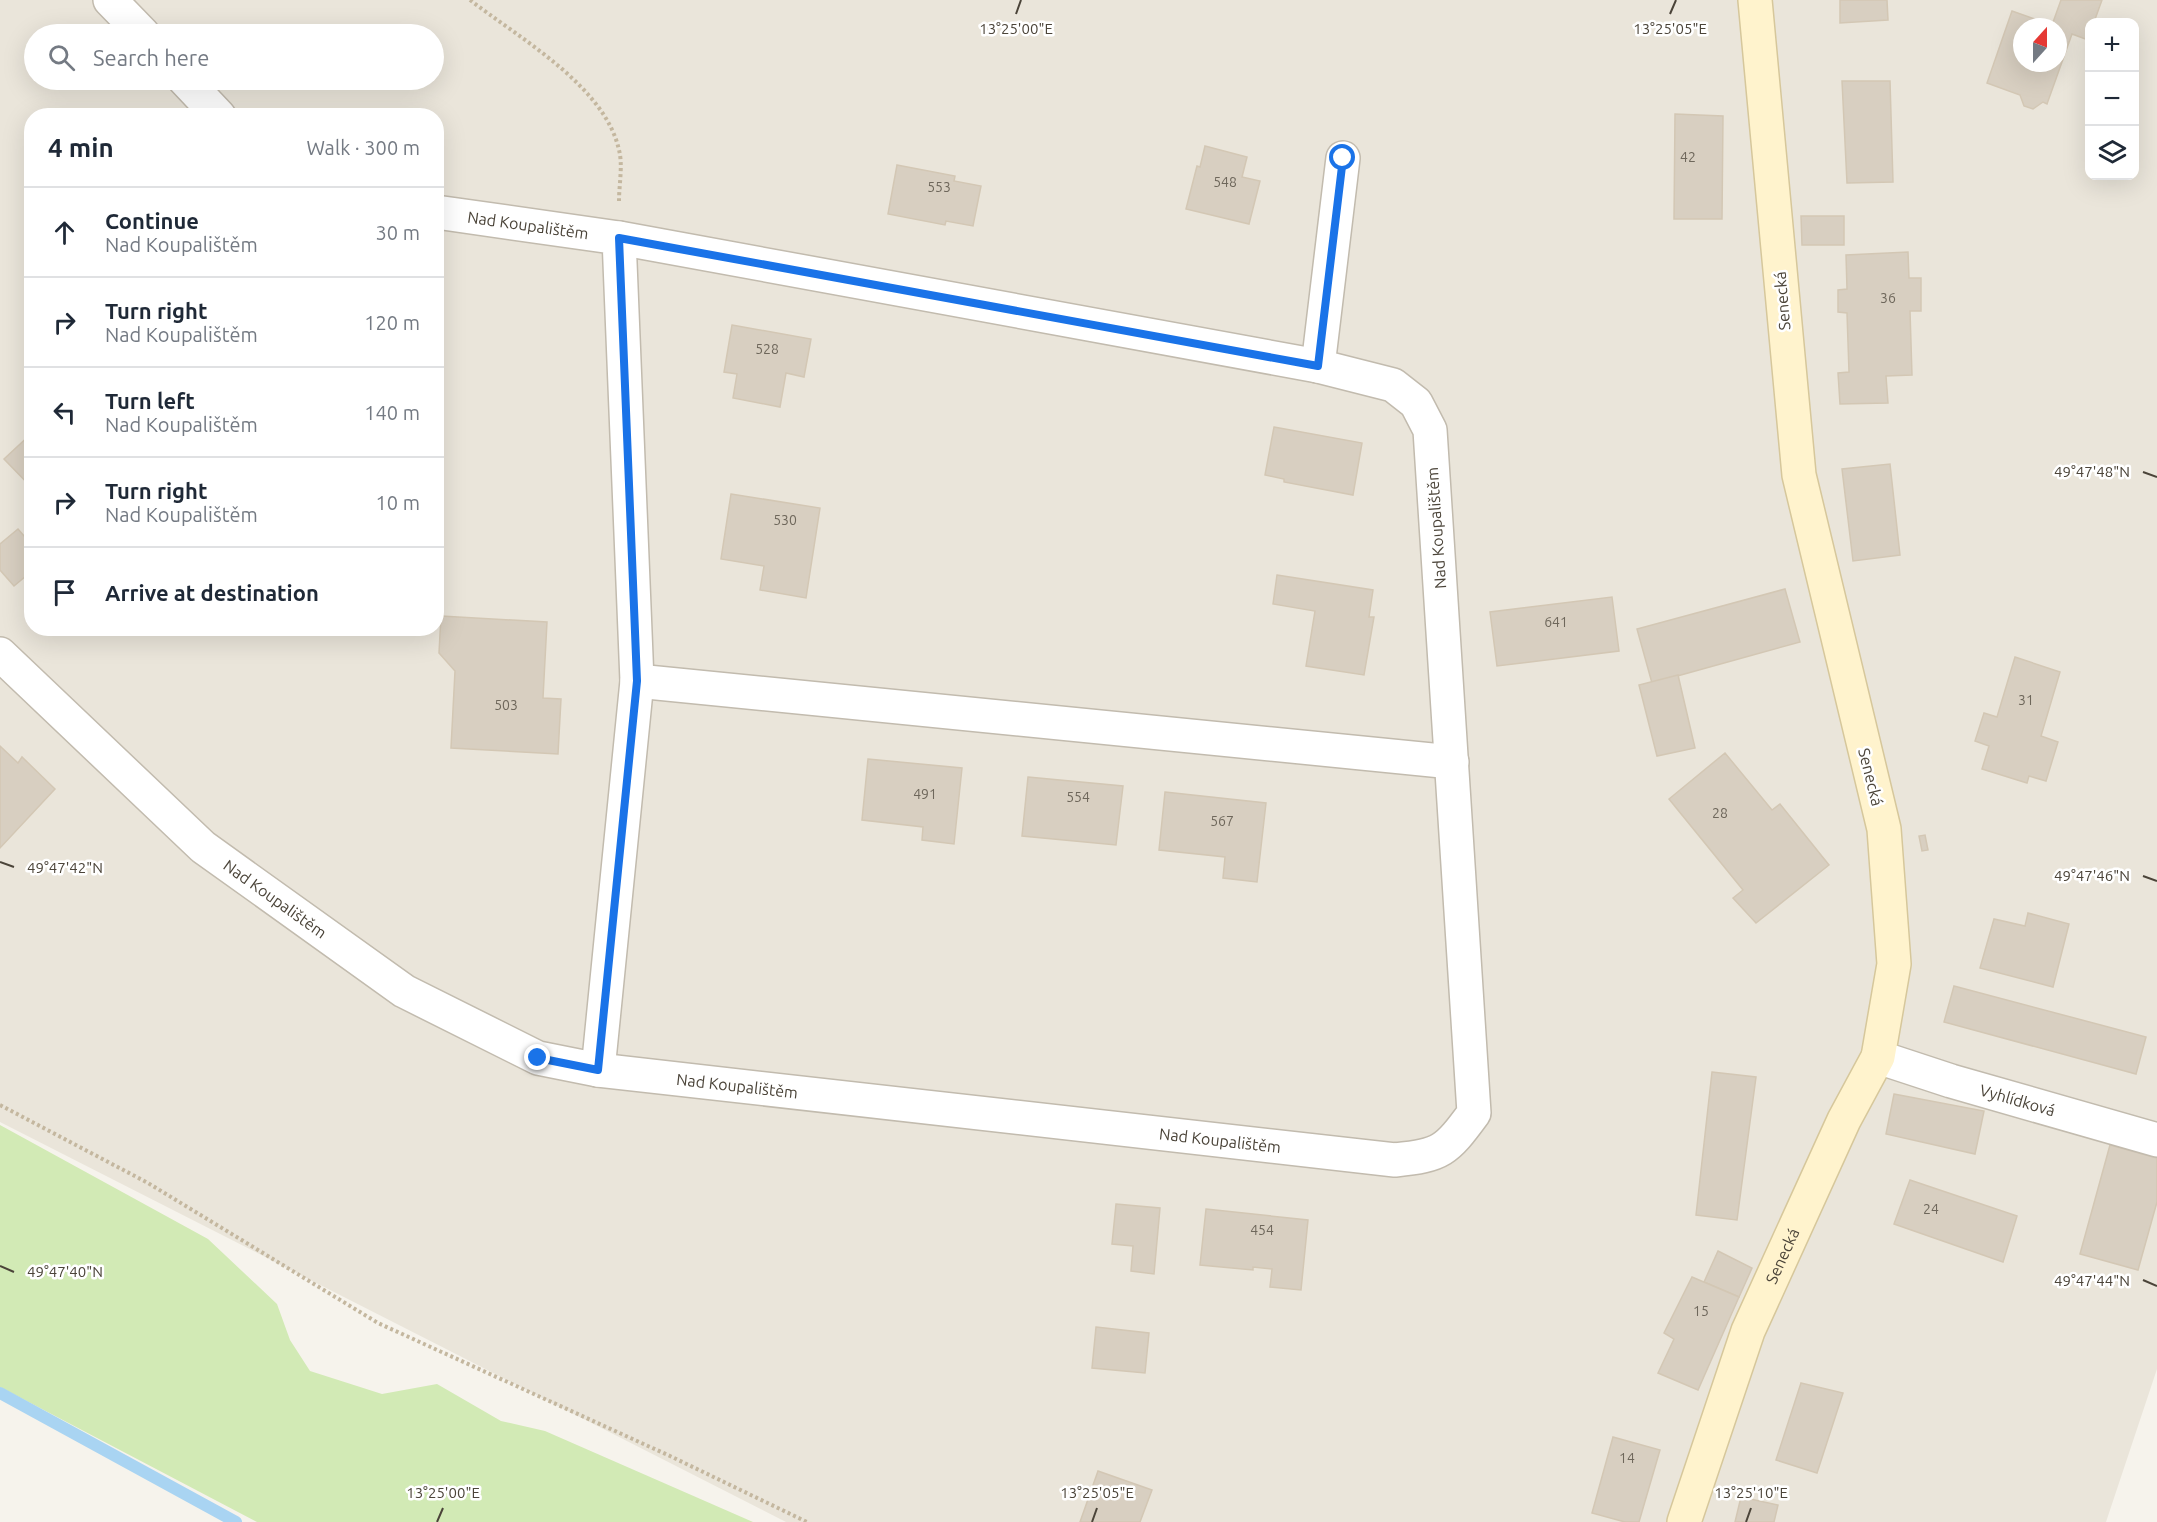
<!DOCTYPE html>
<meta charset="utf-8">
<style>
body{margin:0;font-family:Ubuntu,sans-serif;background:#f6f6f7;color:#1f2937}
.controls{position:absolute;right:18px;top:18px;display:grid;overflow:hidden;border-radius:12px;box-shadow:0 6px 24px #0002}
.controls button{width:54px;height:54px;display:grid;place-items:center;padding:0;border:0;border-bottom:2px solid #e0e1e3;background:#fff;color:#1f2937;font:30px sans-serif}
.compass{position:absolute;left:2013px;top:18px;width:54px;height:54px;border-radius:50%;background:#fff;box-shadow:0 6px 24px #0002;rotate:21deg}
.stop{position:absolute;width:18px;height:18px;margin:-14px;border:4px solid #1a73e8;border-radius:50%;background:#fff}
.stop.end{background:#1a73e8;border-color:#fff;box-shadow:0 2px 6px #0008}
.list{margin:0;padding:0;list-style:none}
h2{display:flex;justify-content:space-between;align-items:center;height:78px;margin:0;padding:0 24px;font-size:26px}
h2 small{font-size:20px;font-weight:400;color:#747a83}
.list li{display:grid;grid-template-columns:39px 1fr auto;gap:18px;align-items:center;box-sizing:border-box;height:90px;padding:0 24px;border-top:2px solid #e0e1e3}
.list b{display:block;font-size:22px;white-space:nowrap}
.list p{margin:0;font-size:20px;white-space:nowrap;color:#747a83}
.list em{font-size:20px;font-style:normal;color:#747a83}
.icon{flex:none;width:33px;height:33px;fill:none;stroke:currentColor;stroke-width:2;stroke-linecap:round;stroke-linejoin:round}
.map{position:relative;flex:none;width:2157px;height:1522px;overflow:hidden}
.search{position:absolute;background:#fff;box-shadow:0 6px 24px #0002;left:24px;top:24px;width:420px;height:66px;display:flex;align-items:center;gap:15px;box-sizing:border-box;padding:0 21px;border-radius:33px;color:#747a83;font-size:22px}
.panel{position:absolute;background:#fff;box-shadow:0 6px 24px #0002;left:24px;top:108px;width:420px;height:528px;border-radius:24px}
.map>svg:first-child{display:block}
</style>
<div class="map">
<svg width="2157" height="1522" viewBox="0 0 2157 1522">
<rect width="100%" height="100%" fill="#f6f3ec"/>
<!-- residential -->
<path fill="#eae5da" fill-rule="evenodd" d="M0,0h2157v1369l-51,153h-1320l-786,-400zM2090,22h44v154h-44zM2022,27h36v36h-36zM34,34h400v46h-400zM32,116h404v512h-404z"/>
<!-- green -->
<polygon fill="#d2eab5" points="0,1125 208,1239 277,1304 290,1340 310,1371 382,1394 437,1384 501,1421 545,1431 753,1522 257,1522 0,1387"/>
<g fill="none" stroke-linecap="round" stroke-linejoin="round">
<!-- stream -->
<polyline stroke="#a9d4f2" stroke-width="12" points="0,1393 236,1522"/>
</g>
<!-- building -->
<g fill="#d8cfc1" stroke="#d3c7b4" stroke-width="1.5" fill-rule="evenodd">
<polygon points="1840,0 1887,0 1888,20 1840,23"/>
<path d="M2061,0h41l-8,22h-4l-2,18 -16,-6 -25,70 -4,-2 -10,7 -9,-3 -4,-11 -33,-12 25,-72 40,14zM2022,27h36v36h-36z"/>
<polygon points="1842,81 1890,81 1893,182 1847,183"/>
<polygon points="1675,114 1723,116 1722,219 1674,219"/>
<polygon points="1205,146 1247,157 1242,177 1260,181 1249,224 1186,209 1197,166 1200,167"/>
<polygon points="897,165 955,176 954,181 981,186 973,226 946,221 945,225 888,214"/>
<polygon points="1801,216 1844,216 1844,245 1802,245"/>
<polygon points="1908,252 1909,278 1921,278 1921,311 1910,311 1912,375 1886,376 1888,403 1840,404 1838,373 1849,372 1847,313 1838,312 1838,290 1847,289 1846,255"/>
<polygon points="732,325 811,339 804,377 786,373 780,407 733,398 737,374 724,372"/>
<polygon points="1274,427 1362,443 1353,495 1284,482 1284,479 1265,475"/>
<polygon points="32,433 32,488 4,459"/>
<polygon points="1890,464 1900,555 1853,561 1842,469"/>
<polygon points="731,494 820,508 806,598 760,590 764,566 721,559"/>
<polygon points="18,529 32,545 32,571 14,586 0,570 0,544"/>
<polygon points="1277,575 1373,590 1369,617 1374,617 1364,675 1306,666 1315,611 1273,604"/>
<polygon points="1785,589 1800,642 1652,683 1637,629"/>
<polygon points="1612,597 1619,651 1497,666 1490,612"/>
<polygon points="441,616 547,622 543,698 561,699 558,754 451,748 455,671 439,653"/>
<polygon points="2015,657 2060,672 2041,736 2058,742 2046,781 2029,776 2027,783 1982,769 1989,746 1975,741 1984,713 1997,717"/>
<polygon points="1678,675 1695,748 1657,756 1639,685"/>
<polygon points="0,746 18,763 22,757 55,789 0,848"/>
<polygon points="1725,753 1772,810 1780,804 1829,865 1756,923 1733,898 1743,890 1669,799"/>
<polygon points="868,759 962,768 954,844 922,840 923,827 862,820"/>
<polygon points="1028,777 1123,786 1116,845 1022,836"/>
<polygon points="1165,792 1266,803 1257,882 1223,878 1225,857 1159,850"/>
<polygon points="1925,835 1928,850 1922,851 1919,836"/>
<polygon points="2028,913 2069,924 2053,987 1980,968 1994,919 2025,926"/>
<polygon points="1954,986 2146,1037 2136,1074 1944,1022"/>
<polygon points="1712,1072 1756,1077 1737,1220 1696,1215"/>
<polygon points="1894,1094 1984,1111 1975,1154 1886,1134"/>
<polygon points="2110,1145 2157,1158 2157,1202 2138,1270 2080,1254"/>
<polygon points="1910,1180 2017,1216 2003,1262 1894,1224"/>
<polygon points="1116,1204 1160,1208 1154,1274 1131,1271 1133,1246 1112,1244"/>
<polygon points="1206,1209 1308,1220 1301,1290 1270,1287 1272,1269 1253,1267 1253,1270 1200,1265"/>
<polygon points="1718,1251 1752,1268 1739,1297 1704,1282"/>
<polygon points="1692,1277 1739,1297 1698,1390 1658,1373 1674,1339 1664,1333"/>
<polygon points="1096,1327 1149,1333 1145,1373 1092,1368"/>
<polygon points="1801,1383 1843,1393 1817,1473 1776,1460"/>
<polygon points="1613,1437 1660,1450 1639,1522 1625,1522 1592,1513"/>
<polygon points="1098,1471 1152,1490 1140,1522 1080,1522"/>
<polygon points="1741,1497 1778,1505 1774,1522 1735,1522"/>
</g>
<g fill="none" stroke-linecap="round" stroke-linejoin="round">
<!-- street casing -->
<g stroke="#c2bbae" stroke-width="36">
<g id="street">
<polyline points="110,0 143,34"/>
<polyline points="185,80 219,116"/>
<polyline points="1318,366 1343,158"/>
<path id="s1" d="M0,654l203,193 201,144 134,67 60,12 39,-389 -18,-443 -183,-26"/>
<polyline points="637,681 1452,762"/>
<path id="s2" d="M1878,1057l73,24 206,59"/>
<path id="s3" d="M598,1070l797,90c47,-5 51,-9 79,-47l-44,-683 -14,-27 -23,-18 -75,-19 -699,-128"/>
</g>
</g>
<!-- secondary casing -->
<g stroke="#d6c79b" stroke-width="36">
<g id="secondary">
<path id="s4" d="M1684,1522l64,-191 96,-211 34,-63 16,-93 -10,-135 -85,-354 -44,-475"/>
</g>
</g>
<!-- path -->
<g stroke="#c4b79f" stroke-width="4" stroke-dasharray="3 3" stroke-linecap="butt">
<path d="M470,0c49,38 135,86 149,150 4,15 0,35 0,51"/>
<polyline points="0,1105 148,1183 378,1323 670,1456 807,1522"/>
</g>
<!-- street -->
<use href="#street" stroke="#fff" stroke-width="33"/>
<!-- secondary -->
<use href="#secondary" stroke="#fff3cd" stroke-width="33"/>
</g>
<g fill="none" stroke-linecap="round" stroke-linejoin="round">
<!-- route -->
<polyline stroke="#1a73e8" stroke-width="8" points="538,1058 598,1070 637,681 619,238 1318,366 1343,158"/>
</g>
<!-- ticks -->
<path fill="none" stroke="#4b4439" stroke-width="2" d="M1016,14l5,-14M1670,14l6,-14M2143,472l14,5M0,862l14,5M2143,876l14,5M0,1266l14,6M2143,1280l14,6M437,1522l6,-14M1092,1522l5,-14M1746,1522l5,-14"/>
<g text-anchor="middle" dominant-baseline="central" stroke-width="5" stroke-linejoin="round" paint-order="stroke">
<!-- number labels -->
<g font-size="14" fill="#6e675b">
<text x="1688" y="157">42</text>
<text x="1225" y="182">548</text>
<text x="939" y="187">553</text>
<text x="1888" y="298">36</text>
<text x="767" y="349">528</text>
<text x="785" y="520">530</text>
<text x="1556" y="622">641</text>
<text x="2026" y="700">31</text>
<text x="506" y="705">503</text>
<text x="925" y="794">491</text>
<text x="1078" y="797">554</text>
<text x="1720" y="813">28</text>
<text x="1222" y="821">567</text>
<text x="1931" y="1209">24</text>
<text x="1262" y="1230">454</text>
<text x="1701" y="1311">15</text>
<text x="1627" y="1458">14</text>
</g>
<!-- street labels -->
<g font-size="16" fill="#4b4439" stroke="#fff">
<text transform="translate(528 225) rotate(8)">Nad Koupalištěm</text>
<text transform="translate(1782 301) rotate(-95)">Senecká</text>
<text transform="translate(1436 528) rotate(-94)">Nad Koupalištěm</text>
<text transform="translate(1871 777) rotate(76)">Senecká</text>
<text stroke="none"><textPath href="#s1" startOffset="369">Nad Koupalištěm</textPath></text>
<text stroke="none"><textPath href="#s3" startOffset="140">Nad Koupalištěm</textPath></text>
<text stroke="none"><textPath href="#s2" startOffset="146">Vyhlídková</textPath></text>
<text stroke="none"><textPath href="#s3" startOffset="626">Nad Koupalištěm</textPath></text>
<text stroke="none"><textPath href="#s4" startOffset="284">Senecká</textPath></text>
</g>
</g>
<g font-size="15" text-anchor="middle" fill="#4b4439" stroke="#fff" stroke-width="5" stroke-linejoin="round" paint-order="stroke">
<text x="1016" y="34">13°25'00"E</text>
<text x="1670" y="34">13°25'05"E</text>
<text x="2092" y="477">49°47'48"N</text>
<text x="65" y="873">49°47'42"N</text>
<text x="2092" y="881">49°47'46"N</text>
<text x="65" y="1277">49°47'40"N</text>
<text x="2092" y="1286">49°47'44"N</text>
<text x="443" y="1498">13°25'00"E</text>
<text x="1097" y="1498">13°25'05"E</text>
<text x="1751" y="1498">13°25'10"E</text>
</g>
</svg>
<div class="controls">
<button>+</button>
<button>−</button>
<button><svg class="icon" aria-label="layers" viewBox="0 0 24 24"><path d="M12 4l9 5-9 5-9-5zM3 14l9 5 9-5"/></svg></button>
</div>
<svg class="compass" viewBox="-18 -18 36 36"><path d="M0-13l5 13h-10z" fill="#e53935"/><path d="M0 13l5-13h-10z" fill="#747a83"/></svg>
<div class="stop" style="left:1343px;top:158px"></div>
<div class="stop end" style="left:538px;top:1058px"></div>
<div class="search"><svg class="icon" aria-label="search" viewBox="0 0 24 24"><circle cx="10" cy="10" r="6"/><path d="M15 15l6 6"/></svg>Search here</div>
<section class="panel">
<h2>4 min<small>Walk · 300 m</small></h2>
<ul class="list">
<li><svg class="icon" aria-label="ahead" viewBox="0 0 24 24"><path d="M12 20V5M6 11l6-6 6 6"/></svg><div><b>Continue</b><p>Nad Koupalištěm</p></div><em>30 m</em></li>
<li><svg class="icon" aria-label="right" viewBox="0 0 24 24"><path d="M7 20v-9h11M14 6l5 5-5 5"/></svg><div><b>Turn right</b><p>Nad Koupalištěm</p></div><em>120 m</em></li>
<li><svg class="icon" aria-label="left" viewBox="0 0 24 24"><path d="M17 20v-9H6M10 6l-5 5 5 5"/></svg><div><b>Turn left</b><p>Nad Koupalištěm</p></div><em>140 m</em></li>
<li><svg class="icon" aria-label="right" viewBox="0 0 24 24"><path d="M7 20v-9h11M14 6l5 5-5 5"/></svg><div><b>Turn right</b><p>Nad Koupalištěm</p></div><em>10 m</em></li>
<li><svg class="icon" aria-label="arrive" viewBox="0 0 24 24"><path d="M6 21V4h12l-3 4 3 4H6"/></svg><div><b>Arrive at destination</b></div></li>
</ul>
</section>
</div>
